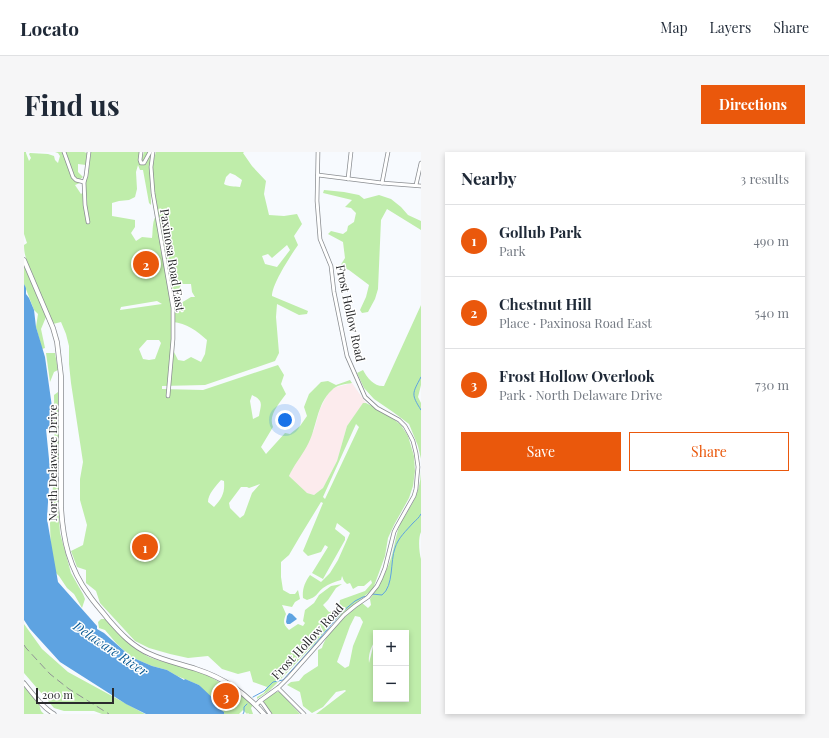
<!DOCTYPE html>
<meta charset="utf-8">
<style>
body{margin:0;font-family:"Playfair Display",serif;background:#f6f6f7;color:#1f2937}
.controls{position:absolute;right:12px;bottom:12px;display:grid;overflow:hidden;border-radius:0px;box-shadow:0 2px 6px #0003}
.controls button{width:36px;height:36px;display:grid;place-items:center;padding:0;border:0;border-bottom:1px solid #e0e1e3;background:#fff;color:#1f2937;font:20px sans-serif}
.scale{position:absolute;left:12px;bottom:10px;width:78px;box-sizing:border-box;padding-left:4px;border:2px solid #2a2b2d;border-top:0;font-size:11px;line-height:14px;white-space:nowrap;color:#2a2b2d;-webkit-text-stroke:3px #fff;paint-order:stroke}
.you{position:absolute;left:261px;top:268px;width:14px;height:14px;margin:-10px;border:3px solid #fff;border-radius:50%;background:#1a73e8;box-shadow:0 0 0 6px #1a73e833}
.badge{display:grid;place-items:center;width:26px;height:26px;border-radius:50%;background:#ea580c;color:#fff;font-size:13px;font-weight:700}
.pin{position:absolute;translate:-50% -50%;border:2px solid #fff;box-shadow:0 1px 4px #0006}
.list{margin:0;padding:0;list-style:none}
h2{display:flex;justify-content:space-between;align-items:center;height:52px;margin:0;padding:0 16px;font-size:17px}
h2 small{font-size:13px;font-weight:400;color:#747a83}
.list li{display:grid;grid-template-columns:26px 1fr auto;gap:12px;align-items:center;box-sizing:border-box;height:72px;padding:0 16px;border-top:1px solid #e0e1e3}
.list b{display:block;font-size:15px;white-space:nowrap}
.list p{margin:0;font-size:13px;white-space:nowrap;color:#747a83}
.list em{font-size:13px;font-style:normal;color:#747a83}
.actions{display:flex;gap:8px;padding:12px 16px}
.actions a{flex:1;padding:9px 0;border:1px solid #ea580c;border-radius:0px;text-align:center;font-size:14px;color:#ea580c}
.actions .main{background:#ea580c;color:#fff}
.map{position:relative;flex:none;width:397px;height:562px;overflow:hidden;border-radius:0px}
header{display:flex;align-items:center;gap:24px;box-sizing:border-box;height:56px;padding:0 20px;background:#fff;border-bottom:1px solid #e0e1e3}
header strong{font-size:19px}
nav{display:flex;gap:22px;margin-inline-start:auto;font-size:14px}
.intro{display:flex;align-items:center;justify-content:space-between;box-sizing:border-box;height:96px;padding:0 24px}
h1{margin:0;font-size:28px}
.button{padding:10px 18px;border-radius:0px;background:#ea580c;color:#fff;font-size:14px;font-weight:700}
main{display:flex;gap:24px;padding:0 24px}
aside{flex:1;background:#fff;border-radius:0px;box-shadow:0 2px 6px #0003}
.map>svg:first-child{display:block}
</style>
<header>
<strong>Locato</strong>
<nav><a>Map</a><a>Layers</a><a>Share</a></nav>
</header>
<div class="intro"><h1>Find us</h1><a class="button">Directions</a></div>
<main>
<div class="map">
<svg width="397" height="562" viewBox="0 0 397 562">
<rect width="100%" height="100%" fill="#f7fafe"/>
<!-- industrial -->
<polygon fill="#fcebed" points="328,231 342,251 339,252 323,274 313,309 299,336 290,343 282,341 265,324 268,317 290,278 296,257 303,243 309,236"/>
<!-- green -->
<g fill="#bfedaa" fill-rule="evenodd">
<path d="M0,0h2v1l3,8 2,-3 -2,-4 1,-1 18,1 6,2 1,4 3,3 2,-7 -2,-3 -3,-1h29l3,1 -1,12 -8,-1v8l5,5 -4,3 1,3 -5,2 6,9 4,-3v-8l3,-6 3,-25h48l3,6 2,-6h8l-2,25 1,24v4l-2,-2 -6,-33h-3l-2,-5 -2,7 1,17 -2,8 -6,3 -10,1 -7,2v13l23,4v7l-4,6 5,8 6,-4 10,1c1,-8 0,-18 5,-24 -3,-18 -8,-45 -1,-62h88l-1,1 9,13 14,15 -2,13 5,21 15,1 13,-2 5,10 -8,12 4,9c-7,10 -26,39 -26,51l36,15 -1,3 -8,1 -22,-11 -1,13 3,36 -4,8 -70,24 -43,1v3l41,1 75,-25 6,10 -3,9 5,10c-7,10 -18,21 -13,33l-12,20 5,7 19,-21 5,1 10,-8 7,-10 -3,-9 5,-13 12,-12 7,-1 8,4 14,-5 2,3c-6,1 -16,2 -20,7 -16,14 -15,39 -25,56 -6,11 -13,19 -18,30l18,17 7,2 9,-7 14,-27 10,-35 16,-23h3l21,11 14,11 7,11 6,20 1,15 -2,15 -4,12 -15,27 -6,13 -3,18 -12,33 -41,34 -17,20 -36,38 -10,10 -12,8v-2l7,-4 3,-6 -14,-5 -3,-11 -12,3 -16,-5 -14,-13 -20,2 -18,-4 -21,-6 -14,-7 -35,-38 -4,-12 -10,-8v-13l-9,-3 -6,-16 12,-6 4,-20 -7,-25v-21l3,-17 -12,-79 -2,-19v-18l-3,-12 -5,-12 -8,2c-6,-17 -14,-33 -20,-49 -5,-11 -9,-18 -9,-30l3,-2 -3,-9zM206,21l5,2 7,5 -2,7c-6,-1 -11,0 -16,-3l2,-7zM263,93l3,5 -13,17 -12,-3 -3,-8 6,-2 4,4zM157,132h10l1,8 3,5h-4l-10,6 -4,-6zM133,149l5,3 -42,6 1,-3zM149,170c13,1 24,9 34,18l-2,14 -4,8 -10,-5 -7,4 -6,-1 -4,-8 -3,-2zM123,188h12l2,3 -6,16 -6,1 -6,-1 -4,-10zM228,243c12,6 9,9 7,21l-6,3 -3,-18zM332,272l3,3 -34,72 -2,-2zM197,328l3,1c1,12 -2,17 -10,26l-6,-5c0,-8 8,-16 13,-22zM236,332l-8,9 -8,22 -4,3 -10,-10 -1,-5 12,-16h6l2,1zM297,350l2,1 -20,48 5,5 13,-4 4,-7 3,2 -16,26 11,6 22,-39v-3l-10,-8 2,-6 13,10 -12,27 -8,13 -9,9 -11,-7c-5,7 -8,14 -7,23l4,2c10,-3 9,-6 16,-12 6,-4 11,-6 18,-8l1,-4 2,5 3,3 3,-1 3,6 5,-3h6l7,-6 1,3 -7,8 -25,9 -1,7 -3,4h-3l-4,1 -6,-7 5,-5 8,-12 6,-4 -11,2 -12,9 -5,8 -9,7 -2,11 2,2 -2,3 -5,-2 -9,6c-6,-6 -6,-8 -3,-16l-4,-9 10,2 3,-5 5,-3 -2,-9 -3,4h-5l-7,-4 -2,-13v-15l8,-7 10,-17z"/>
<polygon points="300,38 320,40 335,43 340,47 355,43 367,47 377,55 384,63 397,69 397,78 363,57 357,68 354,137 351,147 344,160 338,161 336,158 342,145 345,133 325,118 316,114 321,106 319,90 304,82 307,79 319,82 323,79 324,74 330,70 332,61 327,56 321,55 328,48 299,41"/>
<polygon points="0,114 22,165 17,177 21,196 18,197 12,175 14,162 10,158 0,132"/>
<path d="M397,153v80l-3,12 3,6v56l-3,-13 -9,-22 -16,-12 -19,-13 -10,-11 -7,-15 6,-3c4,8 12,17 21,16z"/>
<polygon points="22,201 31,201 34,218 30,220 26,230"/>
<polygon points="34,240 35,307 31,309 30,243"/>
<path d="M397,317v63c-3,6 -2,20 0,27v155h-105l30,-23 -1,-1 -9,2 -13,15 -11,6 -9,-7 -3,-14 -13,-7 4,-3 8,-1 5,-6 14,-9v-16l4,-2c4,-16 27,-35 40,-45l6,5 3,-3 -1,-6c10,-14 17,-28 22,-44 3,-11 4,-22 9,-33 2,-4 6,-8 8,-13 8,-13 12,-25 12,-40zM331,464l5,1 3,5 -10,24 -4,20 -4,2 -8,-6 13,-36zM361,479l-1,2h22v66h-30v-56l-3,4 -4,16c-1,-8 2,-17 7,-23v-7h7z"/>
<polygon points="35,333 34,351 36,381 47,421 59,442 61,447 58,456 50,442 43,436 35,424 29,418 27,404 26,371 29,334"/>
<path d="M77,467h4c13,14 26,29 44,38 14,6 29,7 44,12 22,9 41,21 60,36l-2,3 2,6h-4l-1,-1 -1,1 -4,-4 -4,4h-15v-2l-6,-4 -19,-23 -22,-9 -10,-6 -15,-4 -21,-9 -15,-14 -11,-13 -6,-2 -1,-6z"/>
<polygon points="0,472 18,497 44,520 121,562 78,562 70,559 40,559 30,556 0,521"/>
<polygon points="0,535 15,552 17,559 20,562 0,562"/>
<path d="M253,540h3l20,22h-28l-9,-12c3,-5 9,-8 14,-10z"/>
</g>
<!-- water -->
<g fill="#5ea3e1">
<polygon points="0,132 2,136 2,142 5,146 10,158 12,175 21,205 28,255 28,277 22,277 26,317 23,367 34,430 73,474 73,477 80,481 107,505 128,514 143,518 160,528 161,527 175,533 193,550 194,556 200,560 200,562 122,562 102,552 36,510 6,477 0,468"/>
<polygon points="265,461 268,462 273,467 266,472 263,472 262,470 263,464"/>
</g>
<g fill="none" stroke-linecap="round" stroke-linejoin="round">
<!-- stream -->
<g stroke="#5ea3e1" stroke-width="1">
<path d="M397,225c-9,17 -10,17 0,33"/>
<path d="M348,442l10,1c12,-9 8,-34 13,-47 3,-10 11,-17 18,-25 3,-3 6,-5 8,-9"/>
<polyline points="229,545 240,539 249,530 259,528 286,498 318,460 331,449 339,445 343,444"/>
<polyline points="219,562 220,560 220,555 223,552"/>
</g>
<!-- minor casing -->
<g stroke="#8a8d91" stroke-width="4.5">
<g id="minor">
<polyline points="40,0 49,25 52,28 60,30"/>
<polyline points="117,0 116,8 117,11 120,11 126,0"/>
<polyline points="129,0 127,15 129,41 149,156 149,187 144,244"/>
<polyline points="294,23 358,31 397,34"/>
<polyline points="324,27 327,0"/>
<polyline points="358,31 364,0"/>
<polyline points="392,33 397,11"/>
<polyline points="64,70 61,53 60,30 62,24 65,0"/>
<polyline points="236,549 239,552 246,562"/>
<polyline points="280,562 254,536 265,525 320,463 331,454 344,445 353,434 357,426 361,416 370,380 373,374 390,344 392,337 393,325 394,315 392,301 389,289 386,283 381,274 375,268 353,256 341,245 323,204 310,140 307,114 296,87 293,49 294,0"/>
</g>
</g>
<!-- tertiary casing -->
<g stroke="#8a8d91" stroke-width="5">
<g id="tertiary">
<path d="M0,531c9,11 18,24 30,31"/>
<polyline points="232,553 236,549 254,536"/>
</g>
</g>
<!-- secondary casing -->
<g stroke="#8a8d91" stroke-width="5.5">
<path id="secondary" d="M0,108l29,68 4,14 4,34v131c2,33 8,61 28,88 6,9 13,16 19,24 12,14 25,28 42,35 15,7 31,10 46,15 28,9 48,23 68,45"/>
</g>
<!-- minor -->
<use href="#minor" stroke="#fff" stroke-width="3"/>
<!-- tertiary -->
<use href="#tertiary" stroke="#fff" stroke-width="3.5"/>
<!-- secondary -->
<use href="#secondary" stroke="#fff" stroke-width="4"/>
<!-- rail -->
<polyline stroke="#909295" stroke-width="1" stroke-dasharray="8 4" stroke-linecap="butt" points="0,493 2,496 26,522 45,537 85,562"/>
</g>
<g text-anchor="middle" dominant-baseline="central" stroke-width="3" stroke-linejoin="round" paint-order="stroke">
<!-- street labels -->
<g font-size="12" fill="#2a2b2d" stroke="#fff">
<text transform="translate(149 108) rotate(81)">Paxinosa Road East</text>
<text transform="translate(327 161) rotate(78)">Frost Hollow Road</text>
<text transform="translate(28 311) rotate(-90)">North Delaware Drive</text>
<text transform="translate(283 489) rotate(-47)">Frost Hollow Road</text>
</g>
<!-- water labels -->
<g font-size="13" font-style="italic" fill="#085993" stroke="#fff">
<text transform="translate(87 496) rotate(34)">Delaware River</text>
</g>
</g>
</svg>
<div class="controls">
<button>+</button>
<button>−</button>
</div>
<div class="scale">200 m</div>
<div class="you"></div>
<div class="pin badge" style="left:121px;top:395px">1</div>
<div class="pin badge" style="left:122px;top:112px">2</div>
<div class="pin badge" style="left:202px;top:544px">3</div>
</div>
<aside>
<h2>Nearby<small>3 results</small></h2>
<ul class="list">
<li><span class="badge">1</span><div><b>Gollub Park</b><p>Park</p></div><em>490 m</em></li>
<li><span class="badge">2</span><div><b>Chestnut Hill</b><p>Place · Paxinosa Road East</p></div><em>540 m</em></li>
<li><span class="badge">3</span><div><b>Frost Hollow Overlook</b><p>Park · North Delaware Drive</p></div><em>730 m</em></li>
</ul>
<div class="actions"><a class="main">Save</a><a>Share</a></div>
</aside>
</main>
